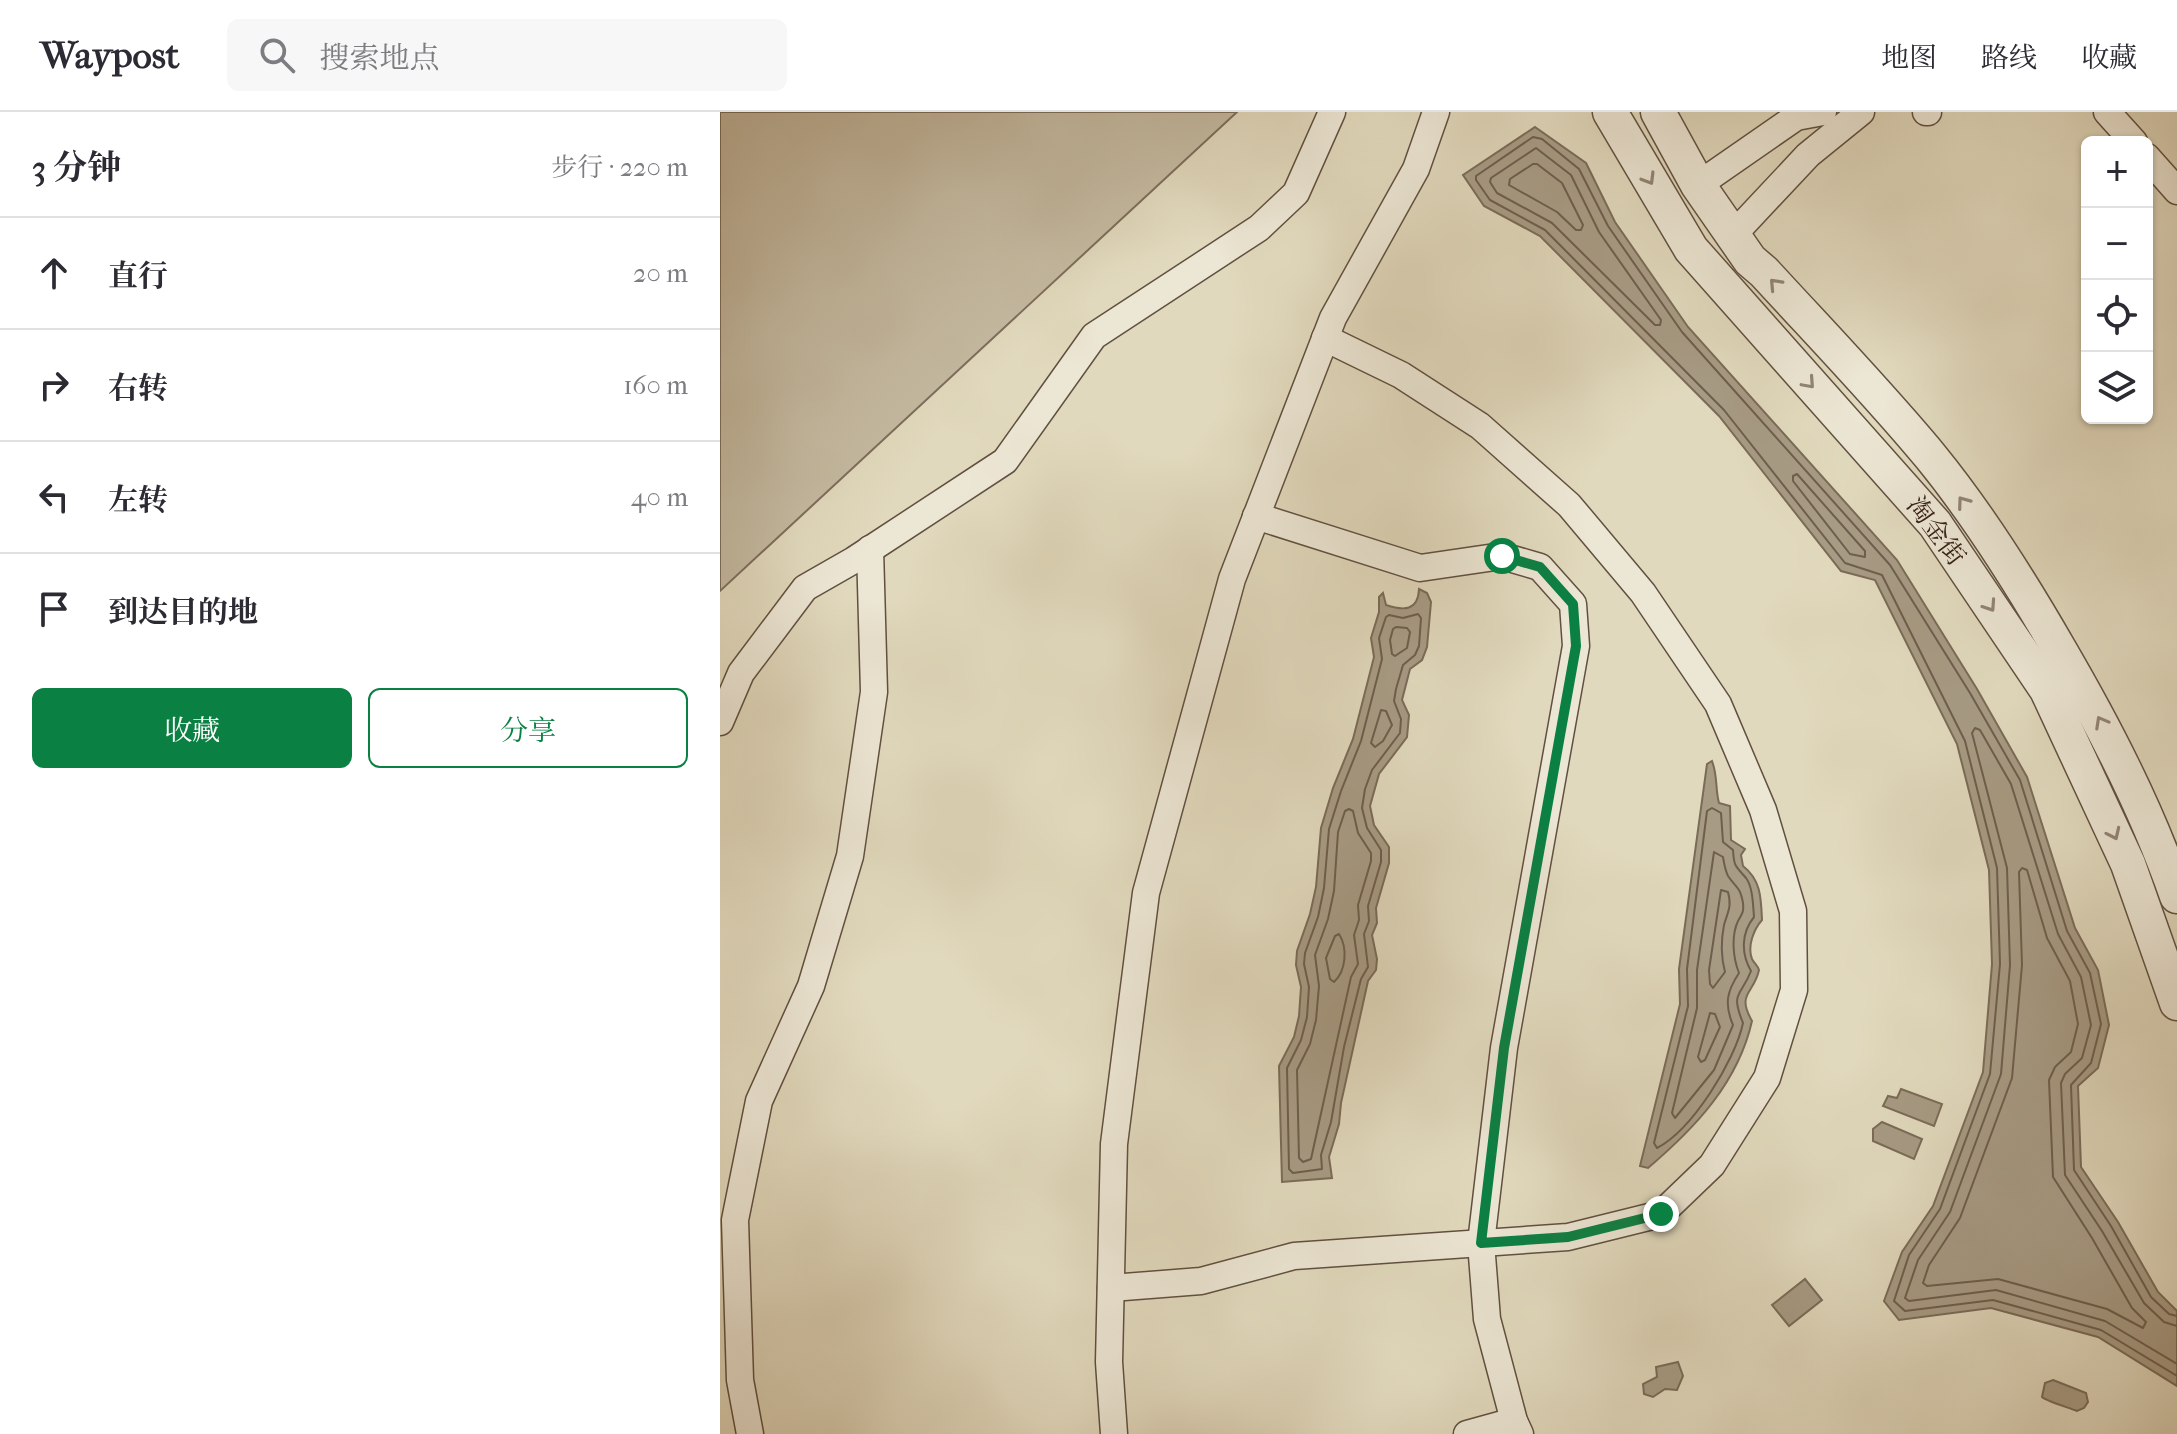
<!DOCTYPE html>
<html lang="zh">
<meta charset="utf-8">
<style>
body{margin:0;font-family:"IM FELL French Canon","Noto Serif SC",serif;background:#f7f7f7;color:#2b2b33}
.controls{position:absolute;right:24px;top:24px;display:grid;overflow:hidden;border-radius:12px;box-shadow:0 2px 6px #0004}
.controls button{width:72px;height:72px;display:grid;place-items:center;padding:0;border:0;border-bottom:2px solid #e1e1e2;background:#fff;color:#2b2b33;font:40px sans-serif}
.stop{position:absolute;width:24px;height:24px;margin:-18px;border:6px solid #0b8043;border-radius:50%;background:#fff}
.stop.end{background:#0b8043;border-color:#fff;box-shadow:0 2px 8px #0008}
.list{margin:0;padding:0;list-style:none}
h2{display:flex;justify-content:space-between;align-items:center;height:104px;margin:0;padding:0 32px;font-size:34px}
h2 small{font-size:26px;font-weight:400;color:#7c7c81}
.list li{display:grid;grid-template-columns:52px 1fr auto;gap:24px;align-items:center;box-sizing:border-box;height:112px;padding:0 32px;border-top:2px solid #e1e1e2}
.list b{display:block;font-size:30px;white-space:nowrap}
.list em{font-size:26px;font-style:normal;color:#7c7c81}
.actions{display:flex;gap:16px;padding:24px 32px}
.actions a{flex:1;padding:18px 0;border:2px solid #0b8043;border-radius:12px;text-align:center;font-size:28px;color:#0b8043}
.actions .main{background:#0b8043;color:#fff}
.icon{flex:none;width:44px;height:44px;fill:none;stroke:currentColor;stroke-width:2;stroke-linecap:round;stroke-linejoin:round}
.map{position:relative;flex:none;width:1457px;height:1322px;overflow:hidden}
header{display:flex;align-items:center;gap:48px;box-sizing:border-box;height:112px;padding:0 40px;background:#fff;border-bottom:2px solid #e1e1e2}
header strong{font-size:38px}
nav{display:flex;gap:44px;margin-inline-start:auto;font-size:28px}
.search{width:560px;height:72px;background:#f7f7f7;display:flex;align-items:center;gap:20px;box-sizing:border-box;padding:0 28px;border-radius:12px;color:#7c7c81;font-size:30px}
main{display:flex}
aside{flex:1;background:#fff}
.map>svg:first-child{display:block}
</style>
<header>
<strong>Waypost</strong>
<div class="search"><svg class="icon" aria-label="search" viewBox="0 0 24 24"><circle cx="10" cy="10" r="6"/><path d="M15 15l6 6"/></svg>搜索地点</div>
<nav><a>地图</a><a>路线</a><a>收藏</a></nav>
</header>
<main>
<aside>
<h2>3 分钟<small>步行 · 220 m</small></h2>
<ul class="list">
<li><svg class="icon" aria-label="ahead" viewBox="0 0 24 24"><path d="M12 20V5M6 11l6-6 6 6"/></svg><div><b>直行</b></div><em>20 m</em></li>
<li><svg class="icon" aria-label="right" viewBox="0 0 24 24"><path d="M7 20v-9h11M14 6l5 5-5 5"/></svg><div><b>右转</b></div><em>160 m</em></li>
<li><svg class="icon" aria-label="left" viewBox="0 0 24 24"><path d="M17 20v-9H6M10 6l-5 5 5 5"/></svg><div><b>左转</b></div><em>40 m</em></li>
<li><svg class="icon" aria-label="arrive" viewBox="0 0 24 24"><path d="M6 21V4h12l-3 4 3 4H6"/></svg><div><b>到达目的地</b></div></li>
</ul>
<div class="actions"><a class="main">收藏</a><a>分享</a></div>
</aside>
<div class="map">
<svg width="1457" height="1322" viewBox="0 0 1457 1322">
<rect width="100%" height="100%" fill="#e1d9bd"/>
<filter id="stains"><feTurbulence type="fractalNoise" baseFrequency=".0025" numOctaves="4"/><feColorMatrix values="0 0 0 0 .2 0 0 0 0 .09 0 0 0 0 .02 0 0 0 .5 -.17"/></filter>
<radialGradient id="worn" r=".72"><stop offset=".6" stop-color="#630" stop-opacity="0"/><stop offset="1" stop-color="#630" stop-opacity=".3"/></radialGradient>
<!-- green -->
<polygon fill="#c4baa1" stroke="#7d6e5c" stroke-width="2" points="0,0 517,0 0,479"/>
<!-- water -->
<g fill="#a79b84" stroke="#7a6b58" stroke-width="2">
<polygon points="815,15 866,51 895,110 968,215 1177,448 1257,577 1307,665 1355,816 1378,858 1389,913 1378,956 1358,974 1361,1055 1398,1110 1438,1180 1457,1199 1457,1274 1378,1225 1271,1196 1179,1208 1164,1189 1182,1140 1213,1094 1263,960 1272,852 1269,758 1237,632 1155,468 1121,459 999,304 820,124 764,94 743,63"/>
<path d="M699,477l8,4 4,9 -4,45 -5,13 -12,9 -8,31 7,15 -2,22 -28,37 -9,32 4,19 15,22v16l-13,45 1,15 -5,12 5,24 -1,11 -8,11 -27,122 -2,21 -10,33 3,21 -50,4 -3,-116 15,-29 5,-21 2,-29 -5,-22 1,-14 13,-37 6,-27 5,-59 12,-40 20,-49 21,-82 -3,-19 8,-26v-15l4,-4 3,12c18,6 32,6 33,-16z"/>
<path d="M992,649c6,16 3,27 7,42l11,3 1,34 14,9 -4,6 2,11c18,14 18,32 19,54 -8,9 -15,26 -10,39 2,4 6,7 7,11 -5,24 -23,23 -7,51 -14,62 -57,107 -104,147l-8,-2 40,-162 -1,-35 28,-205z"/>
<polygon points="1181,977 1222,992 1214,1014 1163,994 1168,984 1177,986"/>
<polygon points="1162,1010 1202,1027 1194,1047 1153,1029 1153,1017"/>
<polygon points="1085,1167 1102,1188 1069,1214 1052,1193"/>
<polygon points="958,1250 963,1264 957,1278 945,1277 933,1285 924,1282 923,1272 937,1265 936,1255"/>
<path d="M1333,1268l33,13 2,9 -4,6 -7,3c-7,-3 -31,-10 -35,-14l3,-14z"/>
</g>
<g fill="none" stroke-linecap="round" stroke-linejoin="round">
<!-- shore -->
<g stroke="#6e5e4d" stroke-width="2">
<polygon points="816,36 851,63 879,120 941,208 940,213 935,213 832,111 777,81 770,70 771,66"/>
<polygon points="813,52 817,52 842,71 863,113 861,118 856,118 837,100 789,73 790,67"/>
<polygon points="1077,362 1145,439 1145,445 1130,442 1073,369 1073,364"/>
<polygon points="669,503 683,506 698,502 701,506 699,534 695,543 683,553 676,577 674,589 681,607 680,621 652,658 645,677 642,696 647,716 661,738 661,750 648,794 649,809 644,822 648,855 641,867 624,935 611,1010 601,1043 602,1057 573,1061 569,1057 567,956 581,928 587,905 589,875 584,852 585,841 598,805 604,776 609,717 621,679 641,629 662,547 659,526 666,505"/>
<polygon points="676,515 687,516 690,520 687,536 675,544 672,542 670,528 673,517"/>
<polygon points="661,598 666,599 672,613 663,629 655,635 651,631"/>
<path d="M992,696l9,5 2,29 10,8c1,18 3,16 13,28 7,9 7,28 8,39 -13,16 -13,37 -3,54 -10,26 -21,20 -8,52 -8,38 -51,107 -86,125l-3,-5 34,-137 -1,-37 20,-158z"/>
<polygon points="629,697 633,699 638,721 651,741 651,749 638,793 639,808 634,823 638,852 631,865 591,1047 583,1050 579,1046 577,958 590,932 596,908 599,874 595,843 608,807 614,779 618,720 625,699"/>
<path d="M994,740l9,5c1,6 2,13 5,19 8,12 12,10 15,27 1,9 -1,11 -5,18 -7,15 -5,37 1,52 -12,18 -15,31 -6,52l-19,45 -39,48 -3,-5 25,-105v-38z"/>
<polygon points="1302,756 1307,758 1327,826 1350,869 1358,912 1351,940 1335,955 1329,968 1333,1065 1372,1126 1412,1196 1426,1210 1423,1216 1387,1197 1278,1167 1207,1174 1203,1171 1209,1153 1240,1106 1292,966 1302,853 1299,760"/>
<path d="M1001,778l7,2c4,15 0,19 -4,33 -3,15 -3,32 1,47l-12,16 -3,-4 -1,-14z"/>
<path d="M619,822c9,14 7,37 -5,48l-4,-3 -4,-21 9,-22z"/>
<polygon points="990,901 995,902 1000,915 985,948 981,950 978,945"/>
<polyline points="1457,1204 1449,1202 1431,1185 1391,1114 1354,1058 1351,973 1371,951 1381,912 1370,861 1347,819 1300,668 1250,581 1170,453 962,220 888,114 859,57 822,27 813,25 756,64 756,68 770,88 825,118 1004,298 1125,451 1162,463 1245,629 1277,756 1280,852 1270,962 1220,1097 1189,1143 1174,1189 1185,1199 1273,1188 1381,1218 1457,1264"/>
<polyline points="1457,1214 1444,1210 1424,1191 1382,1119 1345,1063 1341,971 1345,962 1362,946 1371,913 1361,865 1338,822 1291,672 1260,618 1255,616 1252,621 1287,756 1290,853 1281,962 1230,1100 1198,1148 1185,1186 1189,1189 1276,1178 1385,1209 1457,1252"/>
</g>
<!-- minor casing -->
<g stroke="#615040" stroke-width="29">
<g id="minor">
<polyline points="1206,0 1208,0"/>
<polyline points="1387,0 1414,30"/>
<polyline points="1427,45 1457,79"/>
<polyline points="978,73 1076,5 1103,0"/>
<polyline points="1013,123 1088,43 1141,0"/>
<polyline points="536,404 700,456 782,444 820,455 853,492 856,534 784,936 761,1131 767,1207 794,1309 800,1322"/>
<polyline points="0,610 21,561 85,476 134,448 285,349 374,224 539,116 576,81 612,0"/>
<polyline points="391,1176 481,1169 574,1144 848,1125 941,1102 992,1053 1047,966 1074,878 1073,799 1043,698 998,592 923,481 849,393 760,314 681,263 605,226"/>
<polyline points="30,1322 20,1268 15,1108 39,989 91,874 130,744 154,580 150,437"/>
<polyline points="394,1322 389,1250 394,1032 426,781 512,467 613,206 696,57 716,0"/>
<polyline points="747,1322 794,1309"/>
</g>
</g>
<!-- tertiary casing -->
<g stroke="#615040" stroke-width="37">
<g id="tertiary">
<polyline points="890,0 971,137 1215,412 1327,578 1408,752 1457,891"/>
<path d="M938,0l40,73 52,75 14,12c56,61 114,121 167,185 49,60 90,126 128,192 46,79 88,160 118,247"/>
</g>
</g>
<!-- minor -->
<use href="#minor" stroke="#ece6d4" stroke-width="26"/>
<!-- tertiary -->
<use href="#tertiary" stroke="#ece6d4" stroke-width="34"/>
</g>
<!-- one-way arrows -->
<defs><path id="oneway-chevron" d="M-2-3.5L2.5 0L-2 3.5" fill="none" stroke-width="1.6" stroke-linecap="round" stroke-linejoin="round" transform="scale(2)"/></defs>
<g stroke="#918475">
<use href="#oneway-chevron" transform="translate(929 67) rotate(59)"/>
<use href="#oneway-chevron" transform="translate(1055 172) rotate(-133)"/>
<use href="#oneway-chevron" transform="translate(1089 271) rotate(48)"/>
<use href="#oneway-chevron" transform="translate(1243 390) rotate(-126)"/>
<use href="#oneway-chevron" transform="translate(1270 494) rotate(56)"/>
<use href="#oneway-chevron" transform="translate(1381 610) rotate(-119)"/>
<use href="#oneway-chevron" transform="translate(1394 722) rotate(65)"/>
</g>
<g fill="none" stroke-linecap="round" stroke-linejoin="round">
<!-- route -->
<polyline stroke="#0b8043" stroke-width="10" points="782,444 820,455 853,492 856,534 784,936 761,1131 848,1125 941,1102"/>
</g>
<g text-anchor="middle" dominant-baseline="central" stroke-width="6" stroke-linejoin="round" paint-order="stroke">
<!-- street labels -->
<g font-size="26" fill="#362216" stroke="#ece6d4">
<text transform="translate(1216 419) rotate(53)">淘金街</text>
</g>
</g>
<rect width="100%" height="100%" filter="url(#stains)"/>
<rect width="100%" height="100%" fill="url(#worn)"/>
</svg>
<div class="controls">
<button>+</button>
<button>−</button>
<button><svg class="icon" aria-label="locate" viewBox="0 0 24 24"><circle cx="12" cy="12" r="6"/><path d="M12 2v4M12 18v4M2 12h4M18 12h4"/></svg></button>
<button><svg class="icon" aria-label="layers" viewBox="0 0 24 24"><path d="M12 4l9 5-9 5-9-5zM3 14l9 5 9-5"/></svg></button>
</div>
<div class="stop" style="left:782px;top:444px"></div>
<div class="stop end" style="left:941px;top:1102px"></div>
</div>
</main>
